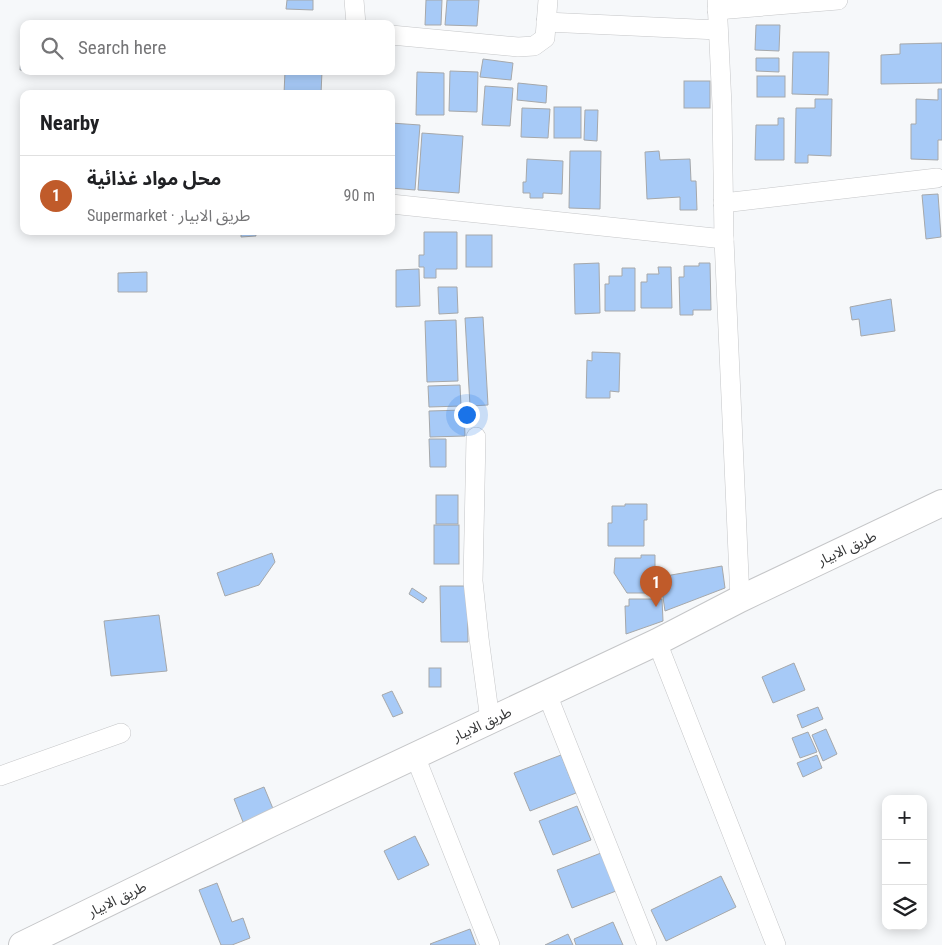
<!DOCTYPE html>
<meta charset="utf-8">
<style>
body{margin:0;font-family:"Roboto Condensed","Noto Sans Arabic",sans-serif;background:#f6f6f6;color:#202124}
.controls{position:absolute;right:15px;bottom:15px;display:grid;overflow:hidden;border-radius:10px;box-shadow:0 2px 12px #0003}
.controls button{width:45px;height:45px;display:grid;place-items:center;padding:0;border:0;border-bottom:1px solid #e0e0e0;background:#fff;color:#202124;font:25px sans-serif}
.you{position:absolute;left:466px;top:414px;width:18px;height:18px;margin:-12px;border:4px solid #fff;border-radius:50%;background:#1a73e8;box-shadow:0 0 0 8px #1a73e833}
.badge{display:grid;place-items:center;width:32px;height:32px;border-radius:50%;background:#c05b2a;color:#fff;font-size:16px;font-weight:700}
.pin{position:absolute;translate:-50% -41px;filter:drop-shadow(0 1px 2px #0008)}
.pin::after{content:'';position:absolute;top:26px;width:18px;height:15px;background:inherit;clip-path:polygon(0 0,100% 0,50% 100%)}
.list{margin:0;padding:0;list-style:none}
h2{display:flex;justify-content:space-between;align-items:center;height:65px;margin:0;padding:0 20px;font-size:21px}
h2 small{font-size:16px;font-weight:400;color:#757577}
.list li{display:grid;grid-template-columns:32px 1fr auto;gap:15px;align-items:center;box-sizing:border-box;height:80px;padding:0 20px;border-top:1px solid #e0e0e0}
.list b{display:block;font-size:19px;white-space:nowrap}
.list p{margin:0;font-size:16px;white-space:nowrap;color:#757577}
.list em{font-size:16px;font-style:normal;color:#757577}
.icon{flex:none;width:28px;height:28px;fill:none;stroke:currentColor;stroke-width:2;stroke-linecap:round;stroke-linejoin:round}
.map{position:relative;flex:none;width:942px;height:945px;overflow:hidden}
.search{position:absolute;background:#fff;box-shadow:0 2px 12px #0003;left:20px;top:20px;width:375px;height:55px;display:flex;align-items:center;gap:12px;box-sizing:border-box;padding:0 18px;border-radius:10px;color:#757577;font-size:19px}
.panel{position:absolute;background:#fff;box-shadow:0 2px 12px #0003;left:20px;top:90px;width:375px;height:145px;border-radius:10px}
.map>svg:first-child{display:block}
</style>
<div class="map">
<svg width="942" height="945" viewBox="0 0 942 945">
<rect width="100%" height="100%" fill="#f6f8fa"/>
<!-- building -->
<g fill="#a7caf7" stroke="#a6a8aa">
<polygon points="287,0 313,0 313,10 286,9"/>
<polygon points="426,0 442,0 441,25 425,25"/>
<polygon points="447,0 479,0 477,26 445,25"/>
<polygon points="756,25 780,25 779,51 755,50"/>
<polygon points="23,35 24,35 24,70 20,70"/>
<polygon points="942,43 942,83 881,84 881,55 900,54 900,44"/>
<polygon points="793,52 829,52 828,95 792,94"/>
<polygon points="756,58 779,58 779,72 756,71"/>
<polygon points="483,59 513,63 511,80 480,77"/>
<polygon points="285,71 322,71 321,94 284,94"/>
<polygon points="450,71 478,72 477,112 449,111"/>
<polygon points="417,72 444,73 444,115 416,115"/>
<rect x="757" y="76" width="28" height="21"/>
<rect x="684" y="81" width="26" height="27"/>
<polygon points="518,83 547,86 546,103 517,100"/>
<polygon points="485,86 513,88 510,126 482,125"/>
<polygon points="938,89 942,89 942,140 938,140 938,160 911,159 911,124 916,124 916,99 938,100"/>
<polygon points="815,99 832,99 831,156 808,155 808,163 795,163 796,108 815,108"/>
<rect x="554" y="107" width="27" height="31"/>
<polygon points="522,108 550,109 548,138 521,137"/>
<polygon points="585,110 598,110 597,141 584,140"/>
<polygon points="778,118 784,118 784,160 755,160 756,125 778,125"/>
<polygon points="391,123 420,125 415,190 391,188"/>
<polygon points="422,133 463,136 459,193 418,190"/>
<polygon points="570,151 601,151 600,209 569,208"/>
<polygon points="659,151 660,160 690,159 691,181 696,181 697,210 680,210 680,197 647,199 645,152"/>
<polygon points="527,159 563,161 562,194 543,193 543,198 530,198 530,193 523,193 523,182 526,182"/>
<polygon points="938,194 941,237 926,239 922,195"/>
<polygon points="241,231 255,231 256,236 241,237"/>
<polygon points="424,232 457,232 457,269 436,269 436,278 424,278 424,267 419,267 419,255 424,255"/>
<rect x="466" y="235" width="26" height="32"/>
<polygon points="599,263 600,313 575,314 574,264"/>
<polygon points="699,263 710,263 711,310 693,310 693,315 680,315 679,277 684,277 684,266 699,266"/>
<polygon points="658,267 671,267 672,308 641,308 641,282 647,282 647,274 659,274"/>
<polygon points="622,268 635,268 635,311 605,311 605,284 609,284 609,276 622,276"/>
<polygon points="419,269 420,306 396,307 396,270"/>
<polygon points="147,272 147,292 118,292 118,273"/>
<polygon points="438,287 457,287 458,313 439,314"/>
<polygon points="891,299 895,331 861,336 859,319 852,320 850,307"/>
<polygon points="483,317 488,405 470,406 465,318"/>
<polygon points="456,320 458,381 427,382 425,321"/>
<polygon points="592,352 620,353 619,392 610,391 610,398 586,398 587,360 592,361"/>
<polygon points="460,385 461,406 429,407 428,386"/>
<polygon points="464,410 465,436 430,437 429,411"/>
<polygon points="429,439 446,439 446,467 430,467"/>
<rect x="436" y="495" width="22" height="29"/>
<polygon points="625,504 647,504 647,520 644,520 644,546 608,546 608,523 612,523 612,506 625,506"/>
<rect x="434" y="525" width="25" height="39"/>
<polygon points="272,553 275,562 259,585 225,596 217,573"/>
<polygon points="641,555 655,555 655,593 627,593 614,573 615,558 641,558"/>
<polygon points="722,566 725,588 665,611 660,577"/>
<polygon points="440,586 467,586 468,642 441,642"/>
<polygon points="412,588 427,598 423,603 409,594"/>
<polygon points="629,599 662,599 663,621 626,634 625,606 629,606"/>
<polygon points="159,615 167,671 111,676 104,621"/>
<polygon points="794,663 805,690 773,703 762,677"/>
<rect x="429" y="668" width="12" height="19"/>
<polygon points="392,691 403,713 393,717 382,695"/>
<polygon points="818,707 823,719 802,728 797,715"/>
<polygon points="826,729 837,754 823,761 812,735"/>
<polygon points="808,732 817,752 800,758 792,738"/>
<polygon points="561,755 576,793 530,811 514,773"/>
<polygon points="817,755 822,768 803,777 797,763"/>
<polygon points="264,787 274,811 243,822 234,799"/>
<polygon points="577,806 591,840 553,855 539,821"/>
<polygon points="415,836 429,865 398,880 384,851"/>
<polygon points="601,853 616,891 572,908 557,870"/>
<polygon points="721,876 736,907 666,941 651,910"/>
<polygon points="217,883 232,922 243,918 250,938 232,945 221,945 199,890"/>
<polygon points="613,922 623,945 576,945 574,939"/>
<polygon points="470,929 476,945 431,945 430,944"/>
<polygon points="568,934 573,945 545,945"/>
</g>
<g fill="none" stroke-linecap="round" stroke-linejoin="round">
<!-- street casing -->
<g stroke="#c5c6c8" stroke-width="20">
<g id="street">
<polyline points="354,0 356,24"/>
<polyline points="717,0 722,105 724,239 740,599"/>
<polyline points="717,10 838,0"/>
<polyline points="546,22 718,30"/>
<polyline points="391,35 518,47 534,46 545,38 548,0"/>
<polyline points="723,203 937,178"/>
<polyline points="391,204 724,239"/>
<polyline points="476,437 473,581 479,638 490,720"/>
<polyline points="657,642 776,945"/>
<polyline points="547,694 647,945"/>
<polyline points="415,756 490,945"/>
<polyline points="0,776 121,733"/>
</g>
</g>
<!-- secondary casing -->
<g stroke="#c5c6c8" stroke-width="28">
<polyline id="secondary" points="22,945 270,824 657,642 740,599 942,503"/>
</g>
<!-- street -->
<use href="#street" stroke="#fff" stroke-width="19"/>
<!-- secondary -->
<use href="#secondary" stroke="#fff" stroke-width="26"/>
</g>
<g text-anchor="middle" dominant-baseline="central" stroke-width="4.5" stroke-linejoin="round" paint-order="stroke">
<!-- street labels -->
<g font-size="14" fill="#353637" stroke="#fff">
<text transform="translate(847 548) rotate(-25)">طريق الابيار</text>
<text transform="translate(482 724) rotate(-25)">طريق الابيار</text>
<text transform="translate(117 899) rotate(-26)">طريق الابيار</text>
</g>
</g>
</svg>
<div class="controls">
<button>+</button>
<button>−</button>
<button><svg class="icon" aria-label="layers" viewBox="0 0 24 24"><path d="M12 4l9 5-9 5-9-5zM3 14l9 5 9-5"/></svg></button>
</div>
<div class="you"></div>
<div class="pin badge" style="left:656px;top:607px">1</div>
<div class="search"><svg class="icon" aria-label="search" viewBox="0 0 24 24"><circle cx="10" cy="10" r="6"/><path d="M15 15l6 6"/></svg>Search here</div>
<section class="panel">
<h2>Nearby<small></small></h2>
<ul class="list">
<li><span class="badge">1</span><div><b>محل مواد غذائية</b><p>Supermarket · طريق الابيار</p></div><em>90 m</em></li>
</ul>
</section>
</div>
